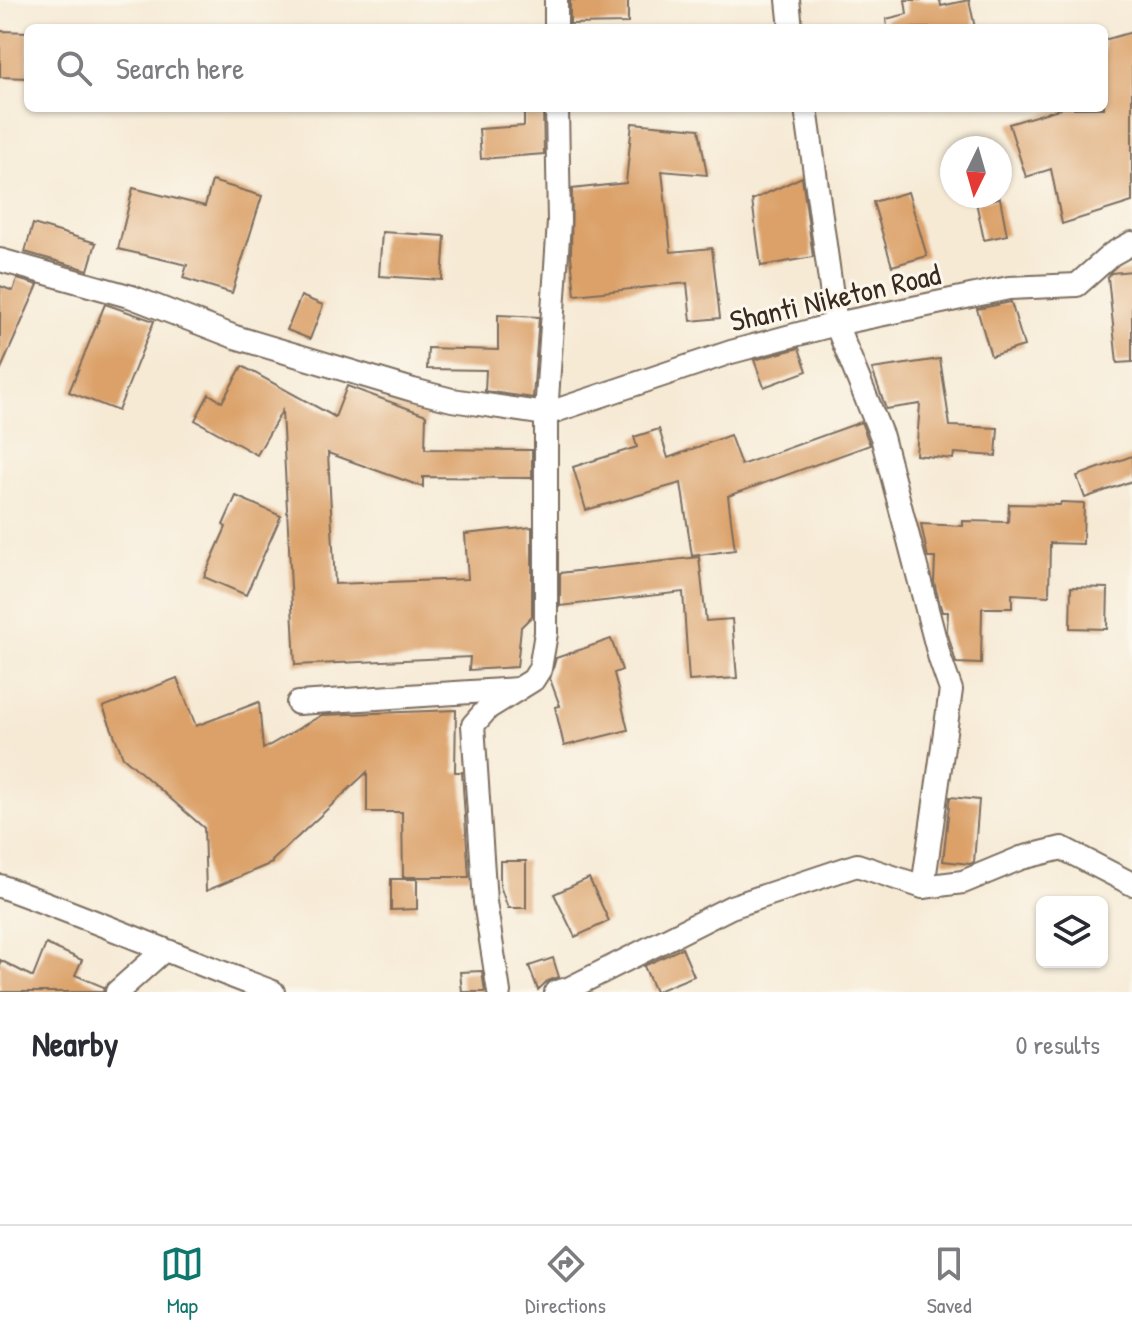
<!DOCTYPE html>
<style>
body{margin:0;font-family:"Patrick Hand",sans-serif;background:#f7f7f7;color:#2b2b33}
.controls{position:absolute;right:24px;bottom:24px;display:grid;overflow:hidden;border-radius:12px;box-shadow:0 2px 6px #0004}
.controls button{width:72px;height:72px;display:grid;place-items:center;padding:0;border:0;border-bottom:2px solid #e1e1e2;background:#fff;color:#2b2b33;font:40px sans-serif}
.compass{position:absolute;left:940px;top:136px;width:72px;height:72px;border-radius:50%;background:#fff;box-shadow:0 2px 6px #0004;rotate:185deg}
.list{margin:0;padding:0;list-style:none}
h2{display:flex;justify-content:space-between;align-items:center;height:104px;margin:0;padding:0 32px;font-size:34px}
h2 small{font-size:26px;font-weight:400;color:#7c7c81}
.icon{flex:none;width:44px;height:44px;fill:none;stroke:currentColor;stroke-width:2;stroke-linecap:round;stroke-linejoin:round}
.map{position:relative;flex:none;width:1132px;height:992px;overflow:hidden}
.search{position:absolute;background:#fff;box-shadow:0 2px 6px #0004;left:24px;right:24px;top:24px;height:88px;display:flex;align-items:center;gap:20px;box-sizing:border-box;padding:0 28px;border-radius:12px;color:#7c7c81;font-size:30px}
.sheet{height:232px;background:#fff}
nav{display:flex;justify-content:space-around;align-items:center;box-sizing:border-box;height:112px;border-top:2px solid #e1e1e2;background:#fff;font-size:22px;color:#7c7c81}
nav a{display:grid;justify-items:center;gap:4px}
nav .on{color:#0f766e}
.map>svg:first-child{display:block}
</style>
<div class="map">
<svg width="1132" height="992" viewBox="0 0 1132 992">
<rect width="100%" height="100%" fill="#fbf7ec"/>
<filter id="ink" filterUnits="userSpaceOnUse"><feTurbulence type="fractalNoise" baseFrequency=".0125" numOctaves="2"/><feDisplacementMap in="SourceGraphic" scale="16" xChannelSelector="R" yChannelSelector="G"/><feConvolveMatrix kernelMatrix="1 2 1 2 8 2 1 2 1" color-interpolation-filters="sRGB"/></filter>
<filter id="wash" filterUnits="userSpaceOnUse"><feTurbulence type="fractalNoise" baseFrequency=".006" numOctaves="4" result="noise"/><feDisplacementMap in="SourceGraphic" scale="32" xChannelSelector="R" yChannelSelector="G"/><feGaussianBlur stdDeviation="1.8" result="paint"/><feColorMatrix in="noise" values="0 0 0 0 0 0 0 0 0 0 0 0 0 0 0 0 0 1.4 0 .05"/><feComposite in="paint" operator="in"/></filter>
<g filter="url(#wash)">
<rect width="100%" height="100%" fill="#f6ead5"/>
<g id="blocks">
<!-- building -->
<g fill="#dba169">
<polygon points="570,0 628,0 628,23 570,24"/>
<polygon points="905,0 940,0 941,6 969,0 975,28 887,28 886,19 907,14"/>
<polygon points="0,31 28,32 28,78 0,77"/>
<polygon points="1132,32 1132,202 1062,224 1051,169 1026,177 1009,124 1062,108 1104,108 1104,40"/>
<polygon points="524,108 543,108 544,154 481,159 479,129 524,126"/>
<polygon points="632,123 699,129 707,175 662,171 671,252 712,248 720,318 691,321 687,283 575,295 571,256 572,189 626,183"/>
<polygon points="802,177 813,257 761,266 752,200"/>
<polygon points="212,181 262,196 232,293 183,278 187,265 118,249 133,188 205,206"/>
<polygon points="908,192 927,256 892,266 873,202"/>
<polygon points="1000,198 1007,235 984,240 976,202"/>
<polygon points="33,224 96,243 88,270 25,252"/>
<polygon points="382,232 445,236 442,280 379,276"/>
<polygon points="1132,271 1132,362 1117,363 1108,277 1111,273"/>
<polygon points="17,279 38,285 0,371 0,286 13,291"/>
<polygon points="301,296 323,305 310,339 287,330"/>
<polygon points="1011,302 1024,346 991,356 977,309"/>
<polygon points="105,304 154,321 118,411 69,392"/>
<polygon points="498,315 539,317 533,398 485,391 486,370 427,369 428,348 498,350"/>
<polygon points="799,348 807,371 764,387 754,360"/>
<polygon points="940,359 950,426 998,428 996,456 954,453 953,459 916,455 920,404 886,409 872,369"/>
<polygon points="242,366 335,417 347,386 426,415 425,449 532,450 532,478 423,477 423,487 328,453 335,584 468,579 465,534 532,527 532,616 521,627 517,667 469,670 470,657 295,665 282,411 257,455 195,420 209,394 222,402"/>
<polygon points="861,422 870,445 728,496 735,550 692,556 681,483 586,510 573,467 637,447 634,437 659,429 668,458 730,435 741,465"/>
<polygon points="1132,456 1132,481 1085,498 1077,476"/>
<polygon points="236,496 281,516 246,595 204,577 226,527 223,525"/>
<polygon points="1061,502 1084,503 1083,544 1050,543 1049,596 1012,594 1012,608 982,608 981,664 956,663 947,631 948,612 942,612 934,582 935,558 928,558 921,524 963,526 963,521 1008,522 1009,504 1060,505"/>
<polygon points="699,557 706,621 732,619 737,678 689,681 683,592 560,606 560,573"/>
<polygon points="1071,587 1108,588 1107,629 1070,628"/>
<polygon points="611,639 622,670 614,673 628,730 564,746 555,707 560,706 550,679 556,658"/>
<polygon points="177,678 196,726 259,702 263,749 322,715 456,710 455,772 462,772 469,877 403,877 402,812 367,812 367,772 272,861 272,863 206,891 204,828 123,757 103,707"/>
<polygon points="950,797 979,800 974,862 970,864 943,861"/>
<polygon points="500,861 526,861 526,908 508,908 500,886"/>
<polygon points="589,878 609,921 575,937 554,894"/>
<polygon points="391,879 417,879 417,909 391,910"/>
<polygon points="46,944 82,960 75,975 104,987 103,992 0,992 0,960 33,977"/>
<polygon points="682,948 694,976 655,992 644,966"/>
<polygon points="553,958 559,977 547,981 538,990 529,966"/>
<polygon points="482,971 485,992 462,992 460,972"/>
</g>
</g>
</g>
<g filter="url(#ink)">
<use href="#blocks" fill-opacity="0" stroke="#7c6d5e" stroke-width="2"/>
<g fill="none" stroke-linecap="round" stroke-linejoin="round">
<!-- street casing -->
<g stroke="#7c6d5e" stroke-width="26">
<g id="street">
<polyline points="556,0 556,28"/>
<polyline points="788,0 791,28"/>
<polyline points="806,108 836,324 882,437 940,659 951,690 923,887"/>
<polyline points="0,260 132,297 235,337 413,390 452,400 546,414 731,352 836,324 1009,288 1077,285 1112,254 1132,243"/>
<polyline points="298,703 518,689"/>
<path d="M0,886c92,33 182,72 273,106"/>
<polyline points="117,992 163,951"/>
<polyline points="499,992 485,902 473,725 488,708 533,680 540,669 546,633 546,414 559,222 557,108"/>
<polyline points="556,992 568,989 731,907 857,865 923,887 963,882 1021,858 1062,848 1132,884"/>
</g>
</g>
<!-- street -->
<use href="#street" stroke="#fff" stroke-width="22"/>
</g>
</g>
<g text-anchor="middle" dominant-baseline="central" stroke-width="6" stroke-linejoin="round" paint-order="stroke">
<!-- street labels -->
<g font-size="30" fill="#3b2a1e" stroke="#fbf7ec">
<text transform="translate(835 297) rotate(-13)">Shanti Niketon Road</text>
</g>
</g>
</svg>
<div class="controls">
<button><svg class="icon" aria-label="layers" viewBox="0 0 24 24"><path d="M12 4l9 5-9 5-9-5zM3 14l9 5 9-5"/></svg></button>
</div>
<svg class="compass" viewBox="-18 -18 36 36"><path d="M0-13l5 13h-10z" fill="#e53935"/><path d="M0 13l5-13h-10z" fill="#7c7c81"/></svg>
<div class="search"><svg class="icon" aria-label="search" viewBox="0 0 24 24"><circle cx="10" cy="10" r="6"/><path d="M15 15l6 6"/></svg>Search here</div>
</div>
<section class="sheet">
<h2>Nearby<small>0 results</small></h2>
<ul class="list">
</ul>
</section>
<nav>
<a class="on"><svg class="icon" aria-label="map" viewBox="0 0 24 24"><path d="M3 6l6-2 6 2 6-2v14l-6 2-6-2-6 2zM9 4v14M15 6v14"/></svg>Map</a>
<a><svg class="icon" aria-label="directions" viewBox="0 0 24 24"><path d="M12 3l9 9-9 9-9-9zM9 14v-3h6M13 9l2 2-2 2"/></svg>Directions</a>
<a><svg class="icon" aria-label="saved" viewBox="0 0 24 24"><path d="M7 4h10v16l-5-4-5 4z"/></svg>Saved</a>
</nav>
